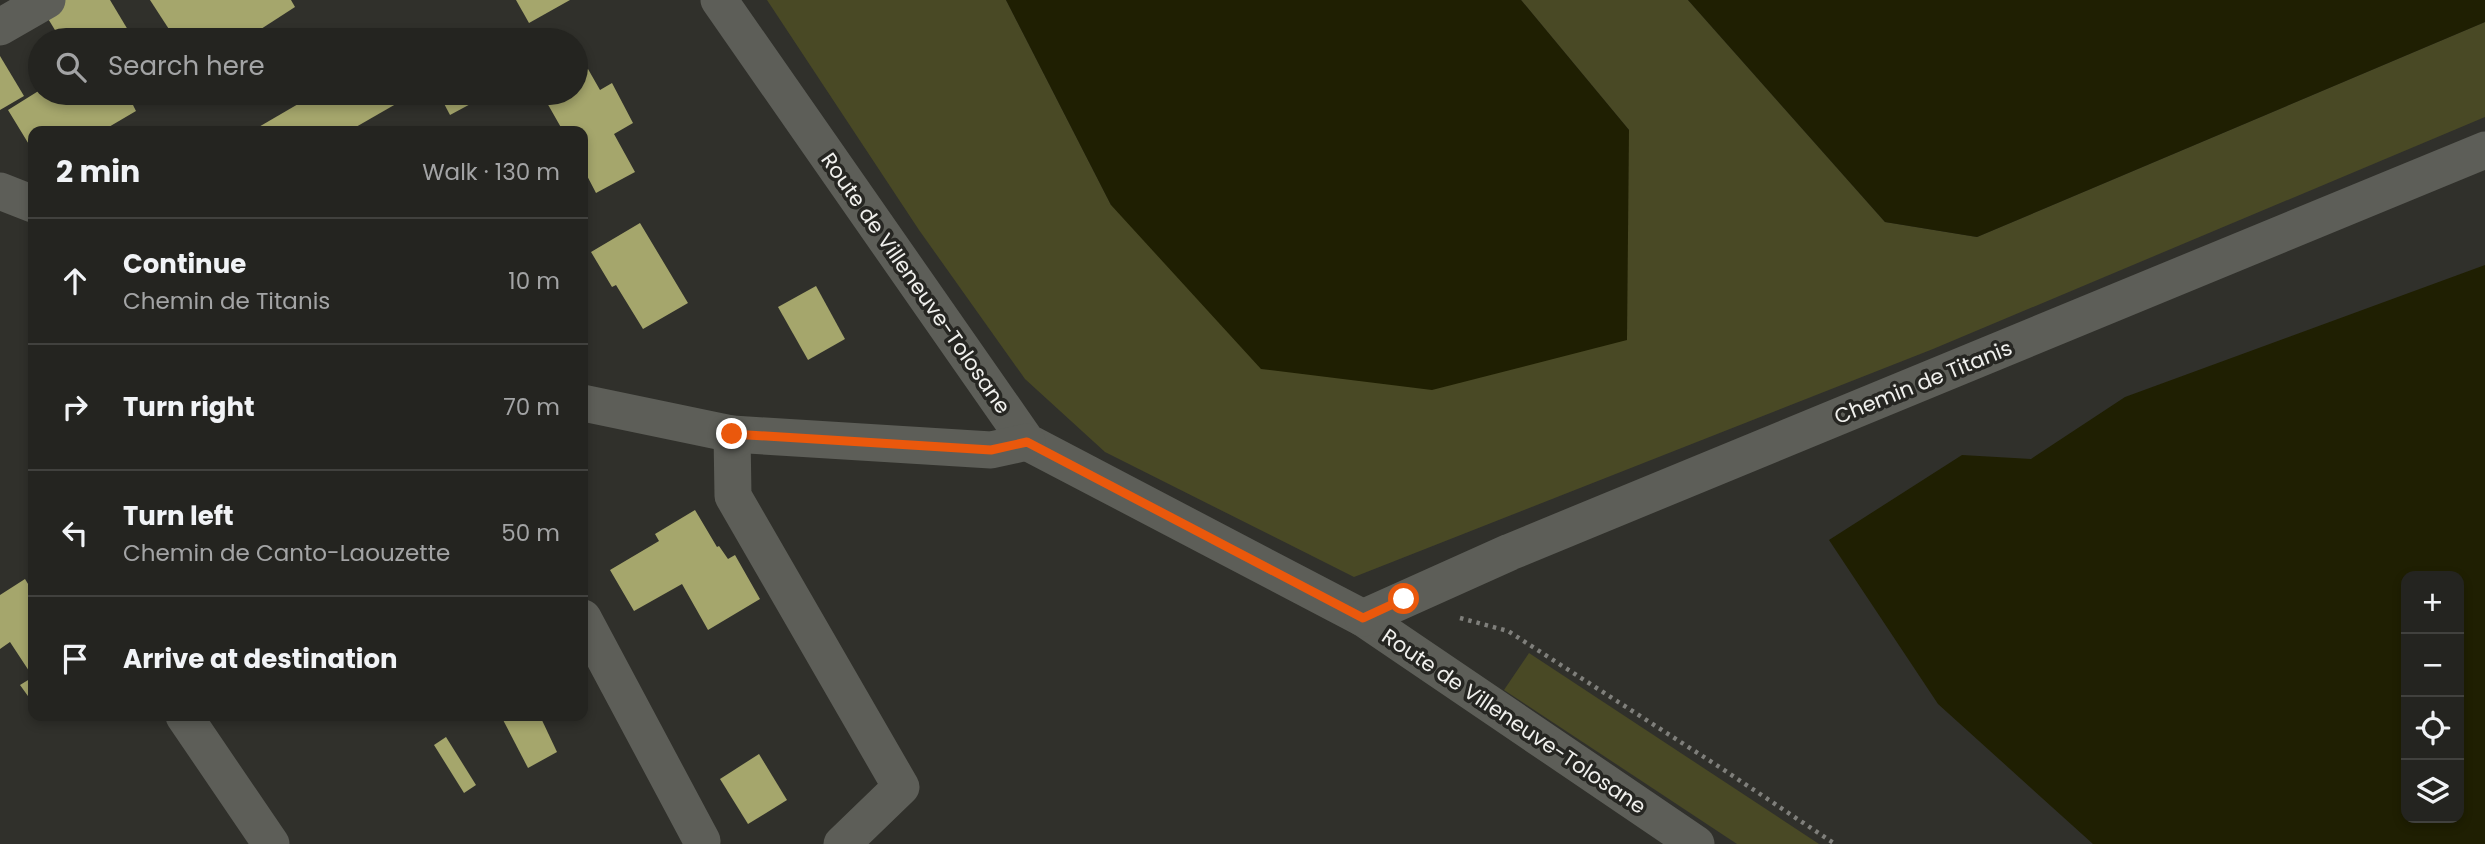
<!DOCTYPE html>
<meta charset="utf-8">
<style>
body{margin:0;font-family:Poppins,sans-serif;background:#30302d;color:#f1f3f6}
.controls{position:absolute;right:21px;bottom:21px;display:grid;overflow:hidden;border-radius:14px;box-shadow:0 4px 10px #0003}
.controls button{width:63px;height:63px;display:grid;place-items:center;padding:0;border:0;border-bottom:2px solid #41413e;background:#242420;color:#f1f3f6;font:35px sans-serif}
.stop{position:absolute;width:21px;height:21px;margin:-16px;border:5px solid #ea580c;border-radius:50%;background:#fff}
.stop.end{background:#ea580c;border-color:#fff;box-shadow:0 2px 7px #0008}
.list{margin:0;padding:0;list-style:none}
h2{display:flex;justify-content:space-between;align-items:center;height:91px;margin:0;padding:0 28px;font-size:30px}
h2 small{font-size:23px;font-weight:400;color:#a3a4a5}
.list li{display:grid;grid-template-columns:46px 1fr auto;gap:21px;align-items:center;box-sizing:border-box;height:126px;padding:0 28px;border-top:2px solid #41413e}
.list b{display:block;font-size:26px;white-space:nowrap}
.list p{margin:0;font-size:23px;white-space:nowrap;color:#a3a4a5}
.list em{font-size:23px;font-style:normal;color:#a3a4a5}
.icon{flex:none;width:38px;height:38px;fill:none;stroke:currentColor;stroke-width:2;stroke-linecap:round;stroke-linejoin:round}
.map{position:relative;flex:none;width:2485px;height:844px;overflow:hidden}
.search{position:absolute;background:#242420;box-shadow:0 4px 10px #0003;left:28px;top:28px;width:560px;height:77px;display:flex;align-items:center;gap:18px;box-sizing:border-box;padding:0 24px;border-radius:38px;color:#a3a4a5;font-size:26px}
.panel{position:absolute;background:#242420;box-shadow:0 4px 10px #0003;left:28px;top:126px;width:560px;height:595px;border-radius:14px}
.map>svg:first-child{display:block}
</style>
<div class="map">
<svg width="2485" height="844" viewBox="0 0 2485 844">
<rect width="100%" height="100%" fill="#30302b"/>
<!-- green -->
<g fill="#494925">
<polygon points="767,0 1006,0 1111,205 1629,130 1521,0 1688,0 1885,222 1977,237 2485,22 2485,117 1933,349 1354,577 1105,452 1025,379 919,230"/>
<polygon points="1529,653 1819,844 1737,844 1504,690"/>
</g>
<!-- water -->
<g fill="#1f1f02" fill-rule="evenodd">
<polygon points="1006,0 1521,0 1629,130 1627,340 1432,390 1261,369 1111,205"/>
<polygon points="1688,0 2485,0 2485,22 1977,237 1885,222"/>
<path d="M2485,265v579h-392l-155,-140 -109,-164 133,-85 69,4 94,-62zM2459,576v242h-53v-242z"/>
</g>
<!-- building -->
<g fill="#a5a66c">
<polygon points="64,0 110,0 134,40 61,40 44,12"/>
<polygon points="150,0 291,0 295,7 244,40 176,40"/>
<polygon points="516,0 570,0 529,23"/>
<polygon points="424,29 431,40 406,40"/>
<polygon points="0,56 24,96 0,110"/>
<polygon points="588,69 600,90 612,83 633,123 614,134 635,172 596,193 583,168 583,131 563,131 542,94 576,93 576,76"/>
<polygon points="40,90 40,93 154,93 133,105 136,111 102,131 33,131 33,151 8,110"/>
<polygon points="317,93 415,93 349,131 252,131"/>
<polygon points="445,93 471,93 476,101 450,115 440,96"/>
<polygon points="640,223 688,303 643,329 616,285 612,287 591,252"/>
<polygon points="816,286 845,339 808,360 778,307"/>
<polygon points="695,510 717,547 719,546 728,559 735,555 760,599 708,630 682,584 634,611 610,570 659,541 655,534"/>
<polygon points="25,579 33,592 33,703 20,685 33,677 10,642 0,649 0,595"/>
<polygon points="501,716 540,716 557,752 528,768"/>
<polygon points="446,737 476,785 464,793 434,745"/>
<polygon points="759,754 787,800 748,824 720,779"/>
</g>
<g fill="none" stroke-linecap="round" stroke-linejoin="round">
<!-- path -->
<polyline stroke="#7f7f7b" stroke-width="4.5" stroke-dasharray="3.5 5" stroke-linecap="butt" points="1460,618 1508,631 1721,768 1835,844"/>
<!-- minor -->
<g stroke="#5d5e58" stroke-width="37">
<polyline points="719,0 1027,442 1363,618 1696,844"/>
<polyline points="0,27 47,0"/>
<polyline points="0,191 33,204"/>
<polyline points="583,403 732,434 991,450 1027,442"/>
<polyline points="732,434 733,496 901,787 842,844"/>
<polyline points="583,618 702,841 701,844"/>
<polyline points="1363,618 1510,552 2485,150"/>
<polyline points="184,716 271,844"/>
</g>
</g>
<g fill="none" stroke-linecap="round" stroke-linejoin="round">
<!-- route -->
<polyline stroke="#ea580c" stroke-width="9" points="732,434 991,450 1027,442 1363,618 1404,599"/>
</g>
<g text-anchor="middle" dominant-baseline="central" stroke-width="7" stroke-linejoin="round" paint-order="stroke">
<!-- street labels -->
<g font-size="21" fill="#f0f0ed" stroke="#262622">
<text transform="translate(916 283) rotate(55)">Route de Villeneuve-Tolosane</text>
<text transform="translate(1923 382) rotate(-22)">Chemin de Titanis</text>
<text transform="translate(1514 721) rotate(34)">Route de Villeneuve-Tolosane</text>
</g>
</g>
</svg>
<div class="controls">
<button>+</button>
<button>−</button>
<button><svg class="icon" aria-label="locate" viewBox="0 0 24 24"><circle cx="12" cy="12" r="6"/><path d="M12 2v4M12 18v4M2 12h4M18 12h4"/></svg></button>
<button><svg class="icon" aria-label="layers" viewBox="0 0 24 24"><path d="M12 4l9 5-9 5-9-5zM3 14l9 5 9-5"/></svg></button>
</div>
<div class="stop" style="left:1404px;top:599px"></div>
<div class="stop end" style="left:732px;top:434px"></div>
<div class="search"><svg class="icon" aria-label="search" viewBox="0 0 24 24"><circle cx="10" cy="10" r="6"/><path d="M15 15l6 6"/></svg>Search here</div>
<section class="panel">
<h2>2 min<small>Walk · 130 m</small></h2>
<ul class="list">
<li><svg class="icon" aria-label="ahead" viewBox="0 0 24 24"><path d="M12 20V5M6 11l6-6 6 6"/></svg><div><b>Continue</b><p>Chemin de Titanis</p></div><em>10 m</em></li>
<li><svg class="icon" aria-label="right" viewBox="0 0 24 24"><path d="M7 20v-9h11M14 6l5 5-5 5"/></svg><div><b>Turn right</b></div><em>70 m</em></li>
<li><svg class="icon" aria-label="left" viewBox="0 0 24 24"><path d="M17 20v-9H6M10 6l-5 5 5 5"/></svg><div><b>Turn left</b><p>Chemin de Canto-Laouzette</p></div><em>50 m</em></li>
<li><svg class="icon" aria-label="arrive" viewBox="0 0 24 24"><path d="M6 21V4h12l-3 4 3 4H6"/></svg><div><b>Arrive at destination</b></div></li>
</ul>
</section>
</div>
